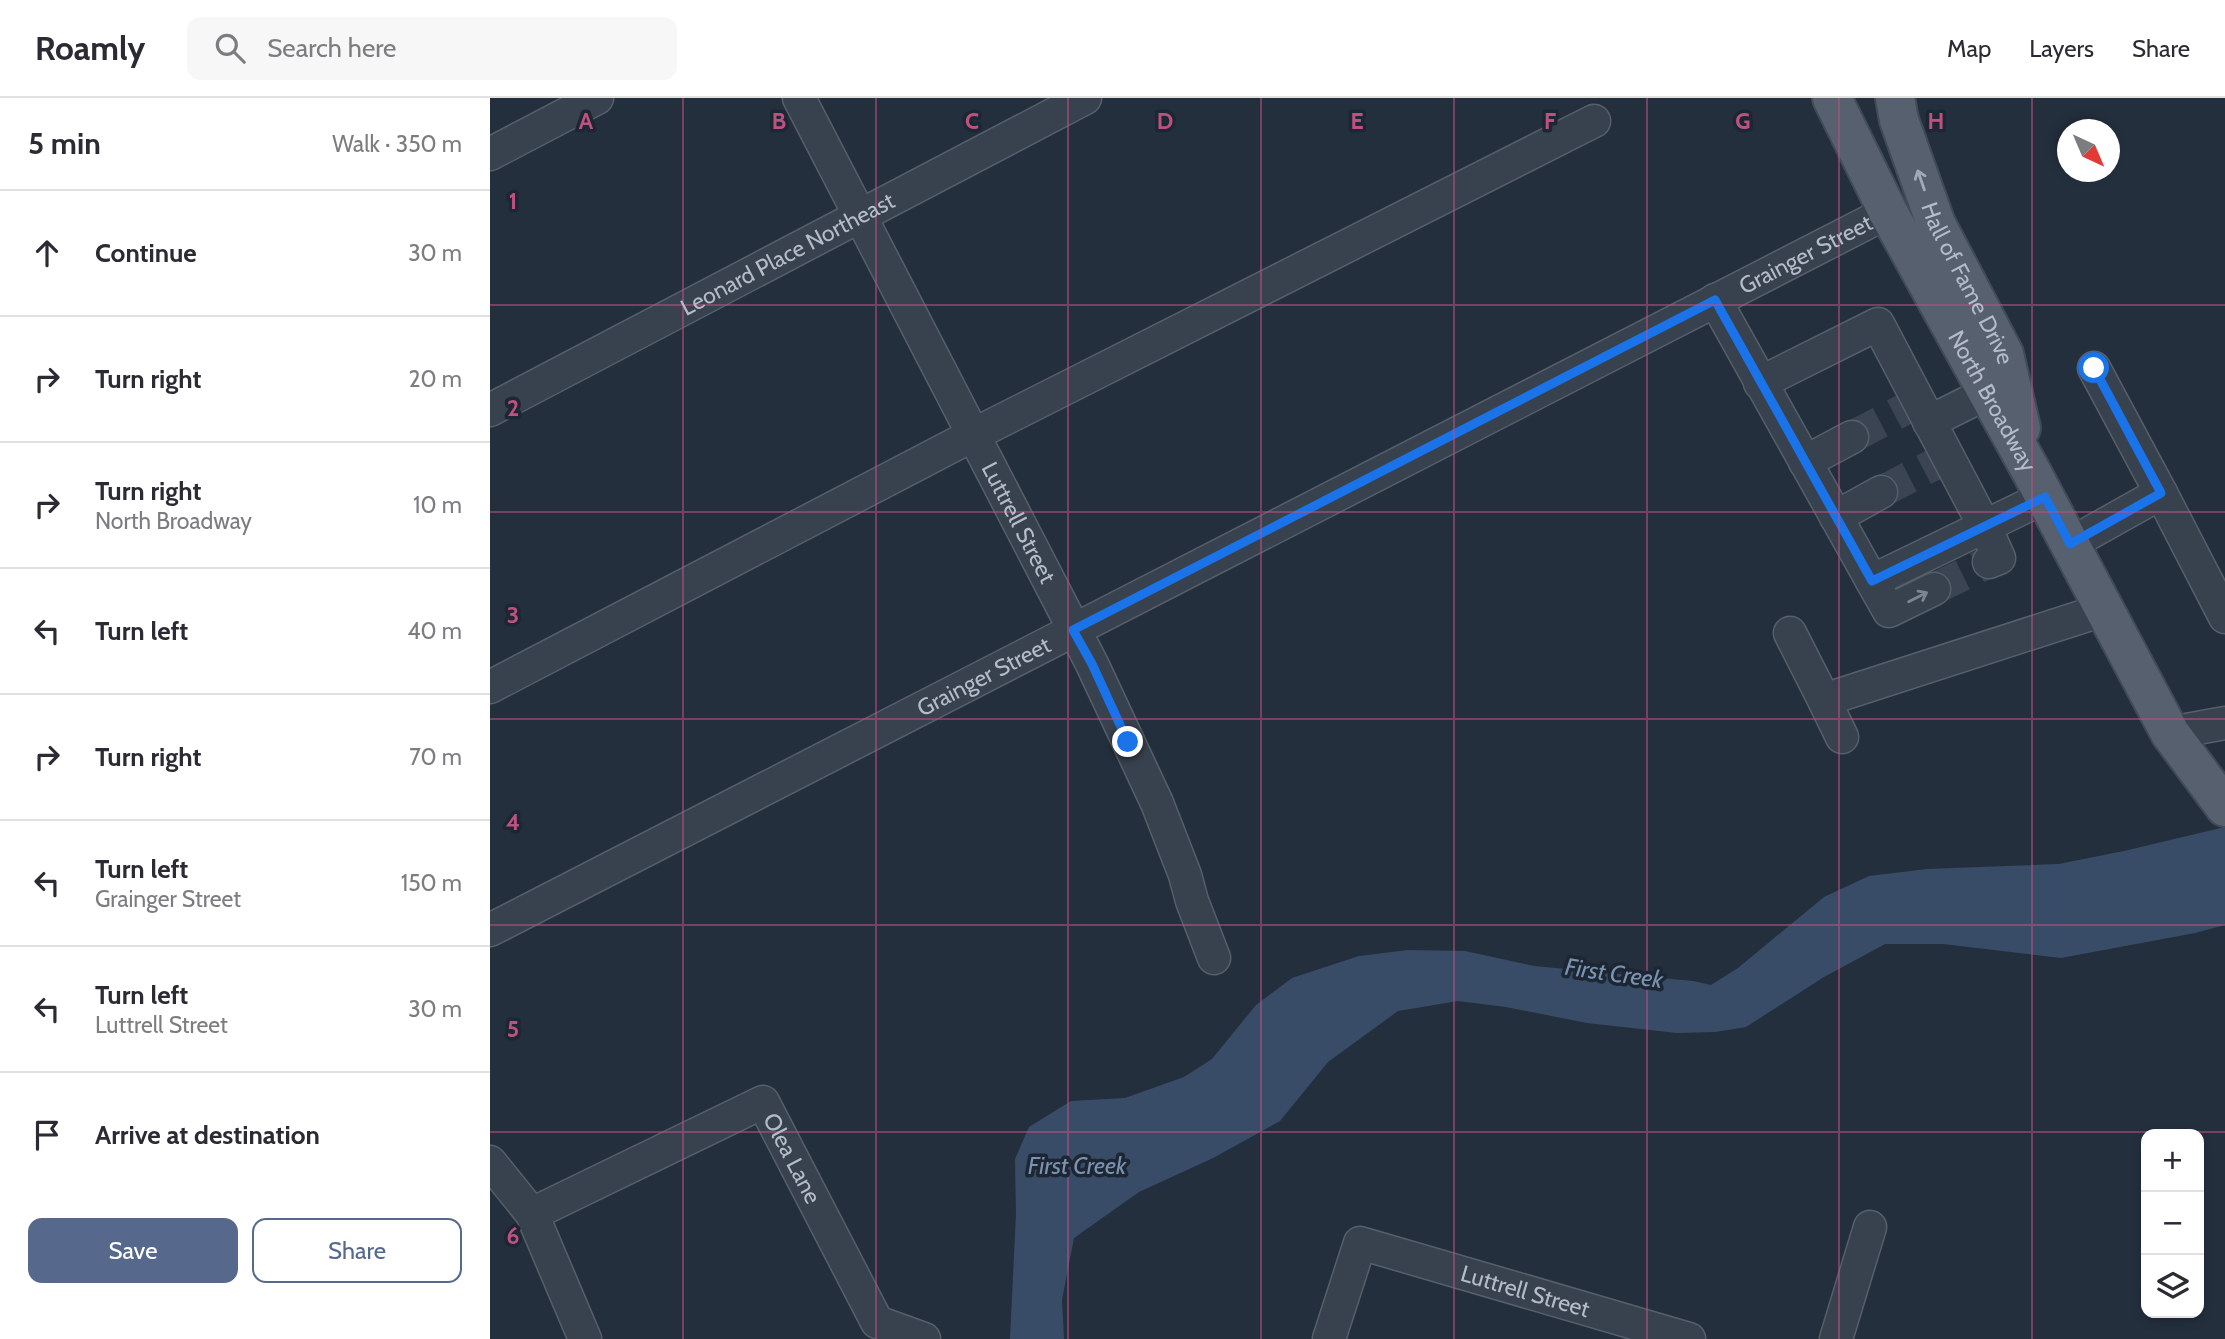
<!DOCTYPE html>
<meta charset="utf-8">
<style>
body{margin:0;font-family:Cabin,sans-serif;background:#f7f7f7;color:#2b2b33}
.controls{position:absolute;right:21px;bottom:21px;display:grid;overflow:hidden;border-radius:14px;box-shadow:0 4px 10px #0003}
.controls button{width:63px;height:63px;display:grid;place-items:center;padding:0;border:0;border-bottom:2px solid #e1e1e2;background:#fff;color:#2b2b33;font:35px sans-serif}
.compass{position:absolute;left:1567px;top:21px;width:63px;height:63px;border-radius:50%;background:#fff;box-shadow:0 4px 10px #0003;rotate:136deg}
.stop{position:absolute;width:21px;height:21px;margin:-16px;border:5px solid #1a73e8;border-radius:50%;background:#fff}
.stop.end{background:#1a73e8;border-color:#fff;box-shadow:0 2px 7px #0008}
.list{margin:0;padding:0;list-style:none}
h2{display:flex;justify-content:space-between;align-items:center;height:91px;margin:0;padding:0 28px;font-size:30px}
h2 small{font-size:23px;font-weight:400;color:#7c7c81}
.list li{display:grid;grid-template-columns:46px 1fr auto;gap:21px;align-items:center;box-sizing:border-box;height:126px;padding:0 28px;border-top:2px solid #e1e1e2}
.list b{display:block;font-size:26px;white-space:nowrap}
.list p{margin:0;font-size:23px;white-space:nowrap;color:#7c7c81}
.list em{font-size:23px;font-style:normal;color:#7c7c81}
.actions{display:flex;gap:14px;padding:21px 28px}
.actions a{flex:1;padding:16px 0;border:2px solid #56698c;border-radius:14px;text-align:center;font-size:24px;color:#56698c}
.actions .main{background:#56698c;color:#fff}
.icon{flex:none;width:38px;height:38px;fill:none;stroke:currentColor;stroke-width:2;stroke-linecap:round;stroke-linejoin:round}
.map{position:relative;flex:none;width:1735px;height:1241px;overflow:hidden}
header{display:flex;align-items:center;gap:42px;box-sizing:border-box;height:98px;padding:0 35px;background:#fff;border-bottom:2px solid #e1e1e2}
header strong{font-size:33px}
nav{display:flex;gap:38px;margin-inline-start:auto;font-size:24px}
.search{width:490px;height:63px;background:#f7f7f7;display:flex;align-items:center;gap:18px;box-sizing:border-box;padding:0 24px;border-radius:14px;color:#7c7c81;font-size:26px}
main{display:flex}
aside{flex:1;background:#fff}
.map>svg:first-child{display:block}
</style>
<header>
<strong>Roamly</strong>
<div class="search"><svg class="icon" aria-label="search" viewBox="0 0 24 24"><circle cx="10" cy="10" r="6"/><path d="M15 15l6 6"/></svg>Search here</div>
<nav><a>Map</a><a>Layers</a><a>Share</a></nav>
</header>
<main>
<aside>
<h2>5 min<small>Walk · 350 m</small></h2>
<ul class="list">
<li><svg class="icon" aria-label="ahead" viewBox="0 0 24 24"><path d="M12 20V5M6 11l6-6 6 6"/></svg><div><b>Continue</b></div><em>30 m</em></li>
<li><svg class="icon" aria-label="right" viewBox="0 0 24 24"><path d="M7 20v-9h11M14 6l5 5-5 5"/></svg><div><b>Turn right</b></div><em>20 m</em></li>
<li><svg class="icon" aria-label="right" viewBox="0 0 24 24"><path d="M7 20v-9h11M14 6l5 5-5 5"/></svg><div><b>Turn right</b><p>North Broadway</p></div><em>10 m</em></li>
<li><svg class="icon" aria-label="left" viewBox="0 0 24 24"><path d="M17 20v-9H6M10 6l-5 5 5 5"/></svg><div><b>Turn left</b></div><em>40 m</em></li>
<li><svg class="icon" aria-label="right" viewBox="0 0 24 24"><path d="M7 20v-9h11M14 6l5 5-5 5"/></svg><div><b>Turn right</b></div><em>70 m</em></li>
<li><svg class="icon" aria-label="left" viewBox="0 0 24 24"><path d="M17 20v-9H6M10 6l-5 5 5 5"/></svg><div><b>Turn left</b><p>Grainger Street</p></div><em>150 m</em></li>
<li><svg class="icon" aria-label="left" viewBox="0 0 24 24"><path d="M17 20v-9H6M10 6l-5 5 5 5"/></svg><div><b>Turn left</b><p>Luttrell Street</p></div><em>30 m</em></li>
<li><svg class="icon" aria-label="arrive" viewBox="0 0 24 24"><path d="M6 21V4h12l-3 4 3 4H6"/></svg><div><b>Arrive at destination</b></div></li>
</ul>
<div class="actions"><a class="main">Save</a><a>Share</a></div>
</aside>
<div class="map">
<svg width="1735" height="1241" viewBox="0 0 1735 1241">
<rect width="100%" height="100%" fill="#242f3e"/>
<!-- water -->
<polygon fill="#394c67" points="1735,729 1735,827 1705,835 1571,860 1453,846 1395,846 1334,879 1256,929 1225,934 1187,935 1097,925 1016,909 968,903 908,913 838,964 790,1023 723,1060 649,1094 584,1140 572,1202 574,1241 520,1241 526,1116 525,1061 539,1029 581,1003 635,1000 694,979 722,961 766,907 802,880 869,858 918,852 975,853 1044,868 1203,883 1221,887 1248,870 1334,799 1379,778 1437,771 1569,766 1634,753"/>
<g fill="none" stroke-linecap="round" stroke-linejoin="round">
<!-- minor-tunnel -->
<g stroke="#3a4453" stroke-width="32" stroke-dasharray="32 16" stroke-linecap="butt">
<polyline points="1362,339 1415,311"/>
<polyline points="1391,394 1445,366"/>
<polyline points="1444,491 1499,464"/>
</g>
<!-- minor casing -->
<g stroke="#565f6c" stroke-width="35">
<g id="minor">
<path id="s1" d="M309,0l293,566 65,139 28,72 7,26 22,57"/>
<polyline points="0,56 107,0"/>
<polyline points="1225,202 1382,483 1555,399"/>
<polyline points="1270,285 1388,226 1495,429 1509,460 1499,464"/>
<path id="s2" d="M0,312l595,-312"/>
<polyline points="1439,324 1497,295"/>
<polyline points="1315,364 1362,339"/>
<polyline points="1671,395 1735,519"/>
<polyline points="1346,419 1391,394"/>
<polyline points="1580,446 1671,395 1604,270"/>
<polyline points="1382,483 1399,513 1444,491"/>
<polyline points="1300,535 1334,602"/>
<polyline points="0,589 483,337 1104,23"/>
<polyline points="1680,635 1735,625"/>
<polyline points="1352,639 1334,602 1616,511"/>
<path id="s3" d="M0,832l1398,-718"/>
<polyline points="0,1064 42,1116 95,1241"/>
<path id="s4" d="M42,1116l231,-112 114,220 47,17"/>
<path id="s5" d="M839,1241l31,-96 329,96"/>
<polyline points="1346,1241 1380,1129"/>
</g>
</g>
<!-- major casing -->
<g stroke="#414a57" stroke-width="42">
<g id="major">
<path id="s6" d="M1342,0l56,114 143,259 139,262 55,74"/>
<path id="s7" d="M1405,0l4,22 37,104 68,130 17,74"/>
</g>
</g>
<!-- minor -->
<use href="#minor" stroke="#38414e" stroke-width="32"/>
<!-- major -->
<use href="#major" stroke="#56606e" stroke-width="38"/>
</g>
<!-- one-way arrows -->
<defs><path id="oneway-shaft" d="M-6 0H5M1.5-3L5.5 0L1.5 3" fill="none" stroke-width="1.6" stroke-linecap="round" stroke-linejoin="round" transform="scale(1.75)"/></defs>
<use stroke="#a1aab7" href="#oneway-shaft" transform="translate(1431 82) rotate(-109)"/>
<use stroke="#7c8592" href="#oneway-shaft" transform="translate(1428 499) rotate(-27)"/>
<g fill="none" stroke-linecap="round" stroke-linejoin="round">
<!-- route -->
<polyline stroke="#1a73e8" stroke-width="9" points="638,644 602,566 583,532 1225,202 1382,483 1555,399 1580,446 1671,395 1604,270"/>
</g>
<!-- grid -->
<path fill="none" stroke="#bd5182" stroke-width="2" stroke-opacity="0.55" d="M193,0v1241M386,0v1241M578,0v1241M771,0v1241M964,0v1241M1157,0v1241M1349,0v1241M1542,0v1241M0,207h1735M0,414h1735M0,621h1735M0,827h1735M0,1034h1735"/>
<g text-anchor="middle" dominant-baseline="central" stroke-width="7" stroke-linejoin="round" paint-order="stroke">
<!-- street labels -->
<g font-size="23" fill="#b4bcc9" stroke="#1d2633">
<text stroke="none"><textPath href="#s2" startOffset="336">Leonard Place Northeast</textPath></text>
<text stroke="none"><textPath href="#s3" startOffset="1479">Grainger Street</textPath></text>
<text stroke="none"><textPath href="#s7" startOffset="200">Hall of Fame Drive</textPath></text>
<text stroke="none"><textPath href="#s6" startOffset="343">North Broadway</textPath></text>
<text stroke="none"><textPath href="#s1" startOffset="478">Luttrell Street</textPath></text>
<text stroke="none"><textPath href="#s3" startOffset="555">Grainger Street</textPath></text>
<text stroke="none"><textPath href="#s4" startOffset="320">Olea Lane</textPath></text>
<text stroke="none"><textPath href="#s5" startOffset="273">Luttrell Street</textPath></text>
</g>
<!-- water labels -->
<g font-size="24" font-style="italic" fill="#7c92b1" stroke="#1d2633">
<text transform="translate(1124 875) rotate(8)">First Creek</text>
<text x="587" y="1067">First Creek</text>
</g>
</g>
<g font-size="23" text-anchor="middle" font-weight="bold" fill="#bd5182" stroke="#1d2633" stroke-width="7" stroke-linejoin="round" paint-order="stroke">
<text x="96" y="31">A</text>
<text x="289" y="31">B</text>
<text x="482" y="31">C</text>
<text x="675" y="31">D</text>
<text x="867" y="31">E</text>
<text x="1060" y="31">F</text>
<text x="1253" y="31">G</text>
<text x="1446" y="31">H</text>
<text x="23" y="111">1</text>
<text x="23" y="318">2</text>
<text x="23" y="525">3</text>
<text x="23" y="732">4</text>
<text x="23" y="939">5</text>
<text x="23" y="1146">6</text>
</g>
</svg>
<div class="controls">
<button>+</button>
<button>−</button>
<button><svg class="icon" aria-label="layers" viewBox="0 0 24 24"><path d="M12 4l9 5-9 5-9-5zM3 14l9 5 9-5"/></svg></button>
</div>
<svg class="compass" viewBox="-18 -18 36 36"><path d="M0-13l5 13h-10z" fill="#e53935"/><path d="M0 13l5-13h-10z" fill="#7c7c81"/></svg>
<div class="stop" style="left:1604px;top:270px"></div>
<div class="stop end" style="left:638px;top:644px"></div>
</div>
</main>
